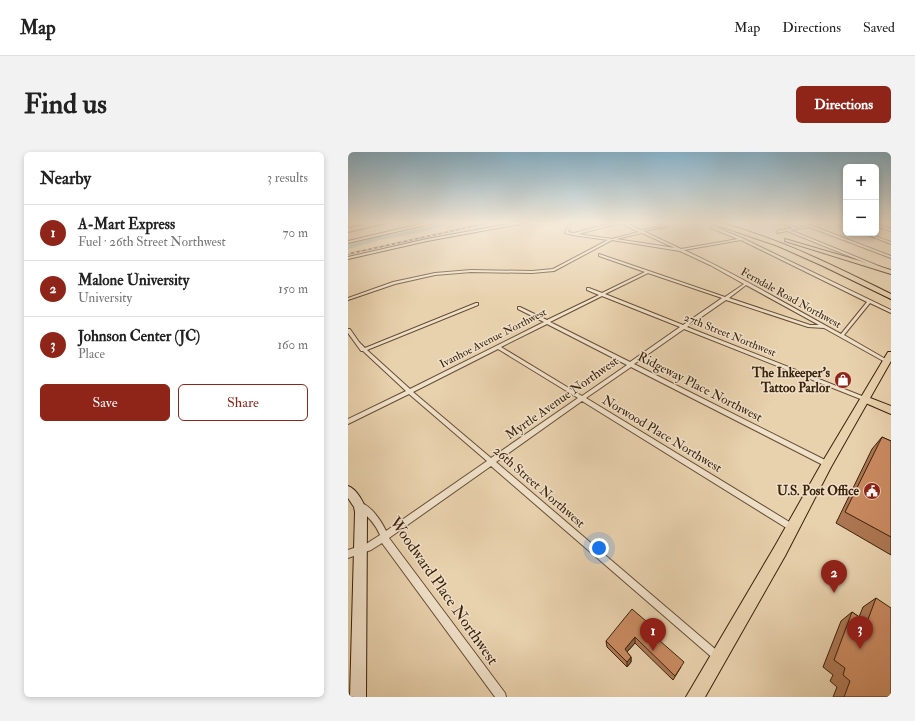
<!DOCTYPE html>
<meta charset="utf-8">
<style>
body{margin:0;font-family:"IM FELL Double Pica",serif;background:#f2f2f2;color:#222}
.controls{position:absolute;right:12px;top:12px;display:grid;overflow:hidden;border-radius:6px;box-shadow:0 2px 6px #0003}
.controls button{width:36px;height:36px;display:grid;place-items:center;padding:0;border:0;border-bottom:1px solid #e0e0e0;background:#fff;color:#222;font:20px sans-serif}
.you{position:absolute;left:251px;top:396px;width:14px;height:14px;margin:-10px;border:3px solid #fff;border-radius:50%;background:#1a73e8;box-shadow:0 0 0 6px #1a73e833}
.badge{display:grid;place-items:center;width:26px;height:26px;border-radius:50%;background:#8f2418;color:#fff;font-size:13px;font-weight:700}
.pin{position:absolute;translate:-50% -33px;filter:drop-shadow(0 1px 2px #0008)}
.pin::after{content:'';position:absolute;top:21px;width:14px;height:12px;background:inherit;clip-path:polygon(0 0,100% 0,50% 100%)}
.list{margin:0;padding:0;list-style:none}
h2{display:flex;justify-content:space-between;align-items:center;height:52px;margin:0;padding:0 16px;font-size:17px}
h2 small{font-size:13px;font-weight:400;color:#767676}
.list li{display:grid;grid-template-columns:26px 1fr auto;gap:12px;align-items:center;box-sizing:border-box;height:56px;padding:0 16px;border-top:1px solid #e0e0e0}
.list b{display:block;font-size:15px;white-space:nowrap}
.list p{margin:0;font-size:13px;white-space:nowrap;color:#767676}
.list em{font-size:13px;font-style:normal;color:#767676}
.actions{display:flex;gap:8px;padding:12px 16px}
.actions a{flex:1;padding:9px 0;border:1px solid #8f2418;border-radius:6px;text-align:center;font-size:14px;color:#8f2418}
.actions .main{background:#8f2418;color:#fff}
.map{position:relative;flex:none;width:543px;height:545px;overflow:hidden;border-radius:6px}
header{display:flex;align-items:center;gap:24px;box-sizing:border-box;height:56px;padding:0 20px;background:#fff;border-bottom:1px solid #e0e0e0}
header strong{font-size:19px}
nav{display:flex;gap:22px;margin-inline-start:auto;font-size:14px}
.intro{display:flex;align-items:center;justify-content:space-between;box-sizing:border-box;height:96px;padding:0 24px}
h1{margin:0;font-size:28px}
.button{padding:10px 18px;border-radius:6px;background:#8f2418;color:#fff;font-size:14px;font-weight:700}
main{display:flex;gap:24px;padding:0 24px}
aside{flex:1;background:#fff;border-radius:6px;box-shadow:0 2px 6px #0003}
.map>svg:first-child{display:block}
</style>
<header>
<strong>Map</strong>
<nav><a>Map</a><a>Directions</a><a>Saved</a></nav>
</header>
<div class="intro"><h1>Find us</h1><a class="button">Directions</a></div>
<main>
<aside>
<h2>Nearby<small>3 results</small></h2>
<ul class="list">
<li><span class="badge">1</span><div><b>A-Mart Express</b><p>Fuel · 26th Street Northwest</p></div><em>70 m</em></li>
<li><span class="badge">2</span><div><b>Malone University</b><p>University</p></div><em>150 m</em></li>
<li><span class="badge">3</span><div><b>Johnson Center (JC)</b><p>Place</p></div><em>160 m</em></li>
</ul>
<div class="actions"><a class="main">Save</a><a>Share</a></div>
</aside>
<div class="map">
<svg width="543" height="545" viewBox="0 0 543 545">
<rect width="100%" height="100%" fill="#e8d1ad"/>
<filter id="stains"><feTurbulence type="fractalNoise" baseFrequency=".005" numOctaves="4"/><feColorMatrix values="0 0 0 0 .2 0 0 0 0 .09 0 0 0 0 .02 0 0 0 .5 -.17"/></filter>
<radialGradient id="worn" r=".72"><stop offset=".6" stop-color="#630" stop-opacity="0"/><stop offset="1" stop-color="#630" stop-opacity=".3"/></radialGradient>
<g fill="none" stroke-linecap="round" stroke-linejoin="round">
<!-- river -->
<path fill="#98b7a7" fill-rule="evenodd" d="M96,70h10l-31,10 -44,8 -31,9v-4c32,-10 64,-13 96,-23z"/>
<!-- street casing -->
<g stroke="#664e34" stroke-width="2">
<g id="street">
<path d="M222,70h2l-4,10 6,1 42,-11h8l16,8 23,-3 -8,-5h4l8,5 -24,4 38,18 57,-10 -27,-11 1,-2 30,12 149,72v3l-21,-10 -26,32 45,26 -2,1h-2l-61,-34 -16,-1 -82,-27 -39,27 180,71 1,1 -1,1h-4l-179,-71 -50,35 195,98 1,2 -1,2 -2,1 -196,-100 -45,31 210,128 1,2 -1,2 -3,2 -211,-131 -86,61 225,192 2,3 -2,3 -3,2 -3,-2 -224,-194 -102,72 116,155 1,4h-11l-113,-154 -11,7 -23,8v-8l18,-6 14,-9c-5,-12 -13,-20 -24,-28l-1,-2 1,-2c12,-3 26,19 30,28l101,-70 -78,-67 -61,30v-5l58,-28 -43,-40h-2l-13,-18v-4h2l9,13 6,6 111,-45h2v2l-111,45 43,39 134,-67 -26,-13v-2h2l27,13 52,-25 -12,-5v-2h2l13,5 43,-21 -46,-16v-2l126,43 19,-13 -34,-19 -30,-14 -68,-11 -58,31 -22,2 -61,-1 -36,3 -40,9 -47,16v-2l45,-16 42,-9 36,-3 61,1 21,-2 55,-29 -35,-5 -8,-2zM272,71l19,9 -27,7 -34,-5zM294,81l33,15 -59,-9zM393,88l126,62 -26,32c-53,-29 -103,-59 -157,-84zM300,121l74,25 -39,27 -78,-31zM398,133l73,40h-9l-81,-27zM254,144l78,31 -50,35 -80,-40zM199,172l80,41 -45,31 -81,-49zM150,197l80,49 -87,60 -78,-66z"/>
<polygon points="432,70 436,70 448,76 462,73 543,104 543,106 461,75 442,78 543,119 543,121 439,79 429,81 429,79 445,76"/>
<polygon points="491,71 498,74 498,76 490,73"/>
<polygon points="528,72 543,77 543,79 528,74"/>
<polygon points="515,81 519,81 543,90 543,92"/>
</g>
</g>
<!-- secondary casing -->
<g stroke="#3a220c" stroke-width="2">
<g id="secondary">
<polygon points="0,70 3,70 0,72"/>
<polygon points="81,70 90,70 0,91 0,89"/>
<polygon points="172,70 183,70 79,89 0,107 0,105 79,87"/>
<path d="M0,334c9,3 16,17 19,26l-1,185h-16l5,-185 -1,-5 -6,-9z"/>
</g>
</g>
<!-- primary casing -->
<g stroke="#3a220c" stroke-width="2">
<polygon id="primary" points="540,200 543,200 543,209 483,315 437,404 357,545 338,545 427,394 475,309"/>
</g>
<!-- highway casing -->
<g stroke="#3a220c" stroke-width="2">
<g id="highway">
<polygon points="32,70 43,70 0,80 0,76"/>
<path d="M360,70c15,0 30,6 45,11 48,16 93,39 138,61v5l-68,-33 -45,-20z"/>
<polygon points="437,87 543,118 543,122 437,89"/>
<polygon points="517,244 543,254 543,262 513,249 512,247 513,245"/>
</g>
</g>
<!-- street -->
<use href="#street" fill="#f0e1ca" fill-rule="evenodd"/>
<!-- secondary -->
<use href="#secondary" fill="#f0e1ca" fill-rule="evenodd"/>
<!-- primary -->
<use href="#primary" fill="#e8d1ad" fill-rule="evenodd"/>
<!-- highway -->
<use href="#highway" fill="#e8d1ad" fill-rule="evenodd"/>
<!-- rail casing -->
<g stroke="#3a220c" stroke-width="1.5">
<polyline id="rail" points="0,102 144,70"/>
</g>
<!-- rail -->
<use href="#rail" stroke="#f0e1ca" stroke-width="1" stroke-dasharray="3" stroke-linecap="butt"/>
</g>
<!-- wall -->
<g fill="#ad7753" stroke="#3a220c">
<polygon points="534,285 543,289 543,403 488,371 524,297"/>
<polygon points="528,446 543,545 485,545 489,535 482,529 485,523 475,515 493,469 504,460 511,465 515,455"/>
<polygon points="298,469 297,475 333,515 325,528 287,491 279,500 283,505 283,510 279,515 259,495 258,489"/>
</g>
<!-- shaded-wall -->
<g fill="#8d6143" stroke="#3a220c">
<polygon points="287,485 287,491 276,503 277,497"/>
<polygon points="283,505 283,510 279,515 279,510"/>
</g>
<!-- building -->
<g fill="#c98a60" stroke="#3a220c">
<polygon points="534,285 543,289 543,385 497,360"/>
<polygon points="528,446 543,456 543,545 496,545 502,529 495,523 497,516 486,508 504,460 519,470"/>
<polygon points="284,457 298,469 295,474 336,510 327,524 287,485 277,497 283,505 279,510 258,489"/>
</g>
<!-- sky -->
<linearGradient id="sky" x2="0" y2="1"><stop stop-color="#88b5ce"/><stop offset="0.48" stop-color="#f5eada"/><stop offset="1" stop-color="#f5eada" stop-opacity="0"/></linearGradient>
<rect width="543" height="147" fill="url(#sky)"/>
<!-- icons -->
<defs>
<g id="shop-disc" transform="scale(0.9)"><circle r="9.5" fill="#8f2418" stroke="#f0e1ca"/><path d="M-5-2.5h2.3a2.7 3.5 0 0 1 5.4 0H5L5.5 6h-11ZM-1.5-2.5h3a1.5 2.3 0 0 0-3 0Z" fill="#fff"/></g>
<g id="civic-disc" transform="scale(0.9)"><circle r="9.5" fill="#8f2418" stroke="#f0e1ca"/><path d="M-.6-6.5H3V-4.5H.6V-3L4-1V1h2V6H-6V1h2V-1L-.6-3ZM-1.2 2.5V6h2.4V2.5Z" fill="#fff"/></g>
</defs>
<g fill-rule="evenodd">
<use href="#shop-disc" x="495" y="228"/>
<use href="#civic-disc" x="524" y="339"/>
</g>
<g text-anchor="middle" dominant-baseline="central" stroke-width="3" stroke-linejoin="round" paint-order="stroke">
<!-- far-street labels -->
<g font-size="11" fill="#3a220c" stroke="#f0e1ca">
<text transform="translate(443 146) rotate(29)">Ferndale Road Northwest</text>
<text transform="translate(382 183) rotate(22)">27th Street Northwest</text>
<text transform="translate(145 186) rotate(-27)">Ivanhoe Avenue Northwest</text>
</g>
<!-- poi labels -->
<g font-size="13" font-weight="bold" fill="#3a220c" stroke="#f0e1ca" text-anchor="end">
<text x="482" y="221">The Inkeeper's<tspan x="482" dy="15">Tattoo Parlor</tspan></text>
<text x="511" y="339">U.S. Post Office</text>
</g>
<!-- street labels -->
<g font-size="13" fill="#3a220c" stroke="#f0e1ca">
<text transform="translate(352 235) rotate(27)">Ridgeway Place Northwest</text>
<text transform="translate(214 246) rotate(-35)">Myrtle Avenue Northwest</text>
<text transform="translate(314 282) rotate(31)">Norwood Place Northwest</text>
<text transform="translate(191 335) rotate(41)">26th Street Northwest</text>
</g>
<!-- near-street labels -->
<g font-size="16" fill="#3a220c" stroke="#f0e1ca">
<text transform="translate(96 439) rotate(55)">Woodward Place Northwest</text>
</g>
</g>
<rect width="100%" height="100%" filter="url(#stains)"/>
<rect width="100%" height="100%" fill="url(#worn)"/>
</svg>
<div class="controls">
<button>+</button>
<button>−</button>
</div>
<div class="you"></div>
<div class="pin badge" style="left:305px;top:499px">1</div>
<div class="pin badge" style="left:486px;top:441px">2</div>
<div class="pin badge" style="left:512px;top:497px">3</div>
</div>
</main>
